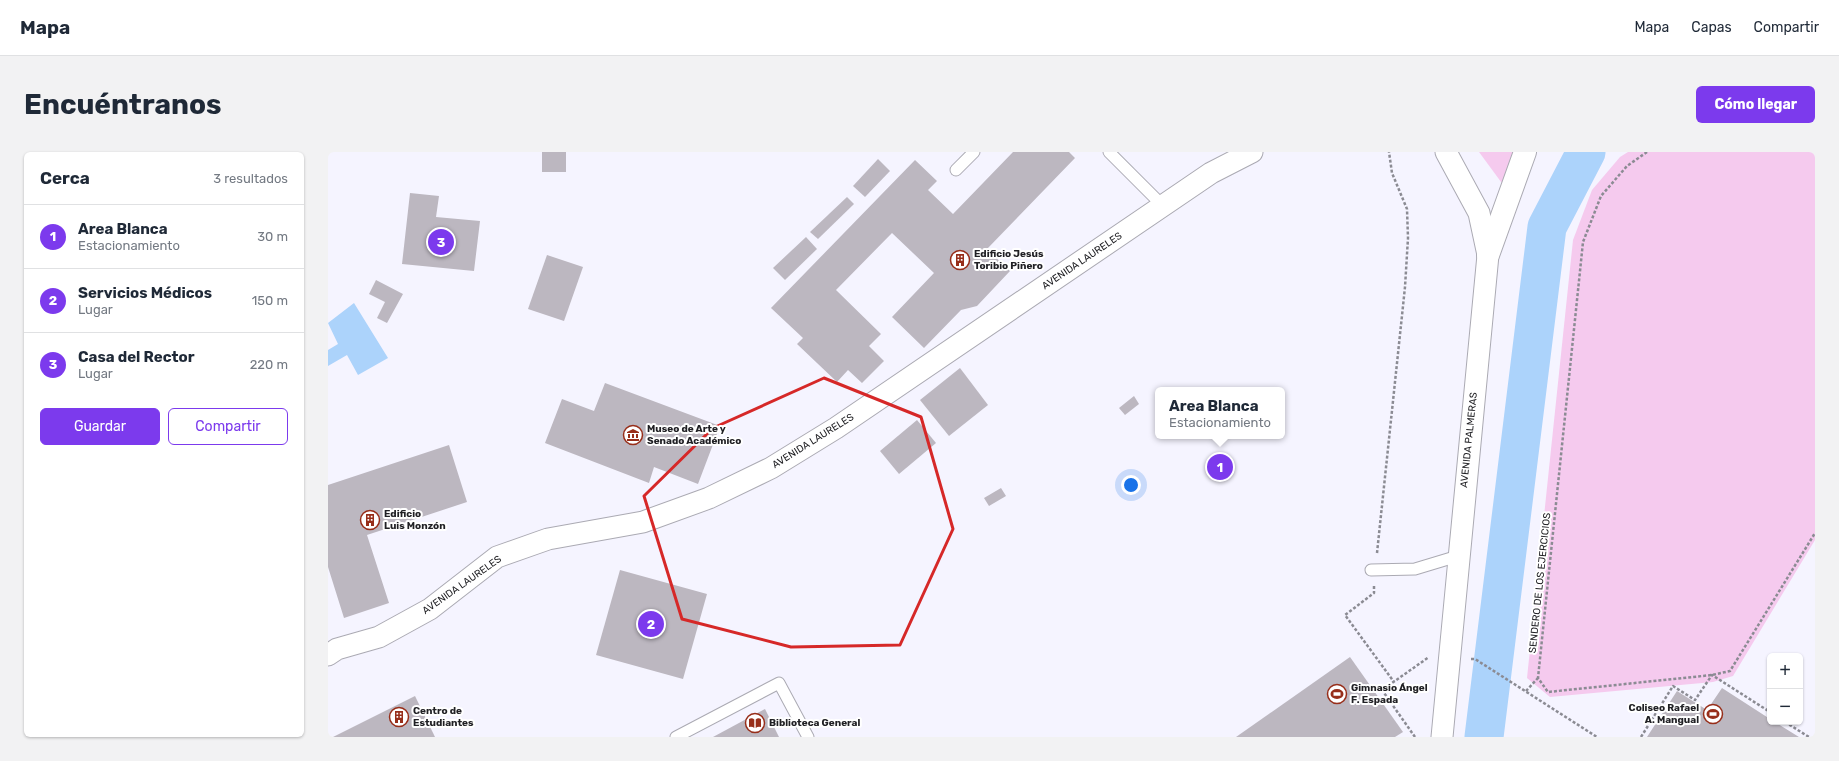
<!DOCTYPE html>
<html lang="es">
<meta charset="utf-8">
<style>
body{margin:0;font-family:Rubik,sans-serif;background:#f2f2f3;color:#1f2937}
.controls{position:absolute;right:12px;bottom:12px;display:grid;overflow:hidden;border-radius:6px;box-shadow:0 1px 3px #0004}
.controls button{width:36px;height:36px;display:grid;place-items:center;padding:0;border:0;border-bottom:1px solid #e0e1e3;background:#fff;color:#1f2937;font:20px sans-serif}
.you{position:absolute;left:803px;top:333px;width:14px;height:14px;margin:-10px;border:3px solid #fff;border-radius:50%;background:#1a73e8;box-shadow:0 0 0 6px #1a73e833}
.badge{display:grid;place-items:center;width:26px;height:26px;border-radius:50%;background:#7c3aed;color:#fff;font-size:13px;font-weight:700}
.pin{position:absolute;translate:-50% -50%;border:2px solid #fff;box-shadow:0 1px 4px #0006}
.popup{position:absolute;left:827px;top:235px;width:130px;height:52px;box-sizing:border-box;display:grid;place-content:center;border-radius:6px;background:#fff;filter:drop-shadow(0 1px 3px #0005);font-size:13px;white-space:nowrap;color:#747a83}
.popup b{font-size:15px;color:#1f2937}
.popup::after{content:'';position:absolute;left:50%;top:100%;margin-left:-8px;border:8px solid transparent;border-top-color:#fff}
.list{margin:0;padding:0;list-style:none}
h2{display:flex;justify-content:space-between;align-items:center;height:52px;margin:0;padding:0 16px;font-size:17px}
h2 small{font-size:13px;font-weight:400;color:#747a83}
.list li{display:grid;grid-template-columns:26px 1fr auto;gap:12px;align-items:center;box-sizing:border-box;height:64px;padding:0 16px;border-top:1px solid #e0e1e3}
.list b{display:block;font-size:15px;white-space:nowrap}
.list p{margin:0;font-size:13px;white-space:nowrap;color:#747a83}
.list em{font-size:13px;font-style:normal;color:#747a83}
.actions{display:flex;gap:8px;padding:12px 16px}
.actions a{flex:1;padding:9px 0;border:1px solid #7c3aed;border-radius:6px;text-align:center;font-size:14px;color:#7c3aed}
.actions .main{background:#7c3aed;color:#fff}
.map{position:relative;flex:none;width:1487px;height:585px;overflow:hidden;border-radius:6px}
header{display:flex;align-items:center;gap:24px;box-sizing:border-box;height:56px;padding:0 20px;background:#fff;border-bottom:1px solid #e0e1e3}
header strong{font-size:19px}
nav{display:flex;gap:22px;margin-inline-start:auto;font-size:14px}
.intro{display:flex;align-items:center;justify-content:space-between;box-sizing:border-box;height:96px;padding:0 24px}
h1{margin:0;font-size:28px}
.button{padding:10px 18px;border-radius:6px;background:#7c3aed;color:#fff;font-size:14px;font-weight:700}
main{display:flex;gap:24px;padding:0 24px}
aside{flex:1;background:#fff;border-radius:6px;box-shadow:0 1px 3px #0004}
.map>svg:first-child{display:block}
</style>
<header>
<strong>Mapa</strong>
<nav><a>Mapa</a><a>Capas</a><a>Compartir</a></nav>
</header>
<div class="intro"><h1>Encuéntranos</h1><a class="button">Cómo llegar</a></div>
<main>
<aside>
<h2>Cerca<small>3 resultados</small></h2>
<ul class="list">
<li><span class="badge">1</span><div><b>Area Blanca</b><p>Estacionamiento</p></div><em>30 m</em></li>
<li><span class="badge">2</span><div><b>Servicios Médicos</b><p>Lugar</p></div><em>150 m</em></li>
<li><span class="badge">3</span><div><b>Casa del Rector</b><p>Lugar</p></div><em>220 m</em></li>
</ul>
<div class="actions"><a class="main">Guardar</a><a>Compartir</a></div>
</aside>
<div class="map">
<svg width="1487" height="585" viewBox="0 0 1487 585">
<rect width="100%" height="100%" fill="#f5f4ff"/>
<!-- green -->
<g fill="#f5caee">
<polygon points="1151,0 1187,0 1176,34"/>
<polygon points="1300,0 1487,0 1487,388 1405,524 1385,530 1222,545 1199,526 1245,88 1264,38 1292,5"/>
</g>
<!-- water -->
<polygon fill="#acd3fb" points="26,151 60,206 30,223 19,203 0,214 0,198 10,192 0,171"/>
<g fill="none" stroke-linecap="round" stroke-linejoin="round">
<!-- river -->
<polyline stroke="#acd3fb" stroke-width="39" points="1156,585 1219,75 1258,0"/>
</g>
<!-- building -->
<g fill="#bcb7c0">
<rect x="214" y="0" width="24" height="20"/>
<polygon points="685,0 741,0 747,6 659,97 682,119 649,154 633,158 596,196 564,165 606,121 564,81 508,138 553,182 541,194 556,209 534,231 520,218 509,230 469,192 475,186 443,156 587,8 609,29 600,38 625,62"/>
<polygon points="550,7 562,19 537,45 525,34"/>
<polygon points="82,41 111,44 108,65 152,69 146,119 74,112"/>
<polygon points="519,45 526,52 490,87 482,80"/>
<polygon points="478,85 489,97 457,128 445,116"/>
<polygon points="219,103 255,115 236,169 200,157"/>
<polygon points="48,128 75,142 59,171 49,166 57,150 41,142"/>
<polygon points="632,216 660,253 621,284 592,248"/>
<polygon points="277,231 392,274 370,332 326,315 321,331 217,291 234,247 266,259"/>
<polygon points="806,244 811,252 797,263 791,256"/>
<polygon points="589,268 608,291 571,322 552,299"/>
<polygon points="121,293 139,350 39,383 61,451 16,466 0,415 0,333"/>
<polygon points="673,336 678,344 661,354 656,346"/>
<polygon points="292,418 379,442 355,527 268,503"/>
<polygon points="1022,505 1075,580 1067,585 908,585"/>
<polygon points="1394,536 1442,567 1442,570 1447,570 1471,585 1319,585 1349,539 1379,558"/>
<polygon points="87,544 107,585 5,585"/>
<polygon points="437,557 451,585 385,585"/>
</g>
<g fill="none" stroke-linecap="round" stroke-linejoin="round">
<!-- service casing -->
<g stroke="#abaab3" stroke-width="13">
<g id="service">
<polyline points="781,0 835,54"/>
<polyline points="628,18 646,0"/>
<polyline points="1043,418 1087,417 1130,404"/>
<polyline points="348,585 451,531 480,585"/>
</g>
</g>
<!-- minor casing -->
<g stroke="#abaab3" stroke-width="23">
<g id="minor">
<polyline points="0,503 9,497 51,485 102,457 169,405 220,387 315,370 381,346 443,316 508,276 883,21 924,0"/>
<polyline points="1114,585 1160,103 1151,61 1118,0"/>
</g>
</g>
<!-- trunk casing -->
<g stroke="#abaab3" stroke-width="24">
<polyline id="trunk" points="1160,103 1197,0"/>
</g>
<!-- path -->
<g stroke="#8b8b93" stroke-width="2.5" stroke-dasharray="3 2" stroke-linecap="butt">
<polyline points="1319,0 1299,14 1273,44 1255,90 1210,526 1220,540 1384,523 1402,519 1487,381"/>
<polyline points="1049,401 1077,135 1080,86 1079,57 1064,21 1061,0"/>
<polyline points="1046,434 1046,441 1017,463 1066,530"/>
<polyline points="1143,507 1147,507 1269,585"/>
<polyline points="1198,539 1210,526"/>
<polyline points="1457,570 1481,585"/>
<polyline points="1087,585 1054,538 1101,505"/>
<polyline points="1313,585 1345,534 1367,548 1384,523 1442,560"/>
</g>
<!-- service -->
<use href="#service" stroke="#fff" stroke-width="11"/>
<!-- minor -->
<use href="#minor" stroke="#fff" stroke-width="21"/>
<!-- trunk -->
<use href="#trunk" stroke="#fff" stroke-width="22"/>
</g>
<!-- marked area -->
<path fill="none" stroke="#d62828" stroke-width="3" stroke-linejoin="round" d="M496,226l97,39 32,112 -53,116 -109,2 -109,-28 -38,-123 69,-68z"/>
<!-- icons -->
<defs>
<g id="building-ring" transform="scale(1)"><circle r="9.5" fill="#fff" stroke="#972e1a" stroke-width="1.5"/><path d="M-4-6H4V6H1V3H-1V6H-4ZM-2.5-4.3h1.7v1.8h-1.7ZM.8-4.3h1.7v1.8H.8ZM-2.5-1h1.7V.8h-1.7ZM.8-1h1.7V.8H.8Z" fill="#972e1a"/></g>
<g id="museum-ring" transform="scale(1)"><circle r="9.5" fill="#fff" stroke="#972e1a" stroke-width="1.5"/><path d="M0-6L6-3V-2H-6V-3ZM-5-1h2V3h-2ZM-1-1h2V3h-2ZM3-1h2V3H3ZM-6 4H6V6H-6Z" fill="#972e1a"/></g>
<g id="stadium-ring" transform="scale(1)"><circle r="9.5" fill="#fff" stroke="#972e1a" stroke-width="1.5"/><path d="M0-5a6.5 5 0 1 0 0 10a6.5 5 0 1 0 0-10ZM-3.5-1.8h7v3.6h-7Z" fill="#972e1a"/></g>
<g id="library-ring" transform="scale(1)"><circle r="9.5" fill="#fff" stroke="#972e1a" stroke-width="1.5"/><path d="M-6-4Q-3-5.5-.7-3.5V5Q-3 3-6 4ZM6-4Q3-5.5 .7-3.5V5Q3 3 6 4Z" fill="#972e1a"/></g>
</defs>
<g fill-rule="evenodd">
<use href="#building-ring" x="632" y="108"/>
<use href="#museum-ring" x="305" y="283"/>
<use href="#building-ring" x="42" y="368"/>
<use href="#stadium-ring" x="1009" y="542"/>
<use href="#stadium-ring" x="1385" y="562"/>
<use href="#building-ring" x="71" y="565"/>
<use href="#library-ring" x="427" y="571"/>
</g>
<g text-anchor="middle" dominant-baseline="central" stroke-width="4" stroke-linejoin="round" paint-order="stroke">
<!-- poi labels -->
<g font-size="10" font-weight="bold" fill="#202024" stroke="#fff" text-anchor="start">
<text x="646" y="102">Edificio Jesús<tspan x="646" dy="12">Toribio Piñero</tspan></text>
<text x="319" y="277">Museo de Arte y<tspan x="319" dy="12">Senado Académico</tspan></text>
<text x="56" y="362">Edificio<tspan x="56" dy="12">Luis Monzón</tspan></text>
<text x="1023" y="536">Gimnasio Ángel<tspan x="1023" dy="12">F. Espada</tspan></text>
<text x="1371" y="556" text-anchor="end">Coliseo Rafael<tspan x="1371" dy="12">A. Mangual</tspan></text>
<text x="85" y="559">Centro de<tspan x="85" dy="12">Estudiantes</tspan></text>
<text x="441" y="571">Biblioteca General</text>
</g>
<!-- street labels -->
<g font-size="10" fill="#202024" stroke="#fff">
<text transform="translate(754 109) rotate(-34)">AVENIDA LAURELES</text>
<text transform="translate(1141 288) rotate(-84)">AVENIDA PALMERAS</text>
<text transform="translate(485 289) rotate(-32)">AVENIDA LAURELES</text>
<text transform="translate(1212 431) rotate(-84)">SENDERO DE LOS EJERCICIOS</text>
<text transform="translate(134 433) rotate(-35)">AVENIDA LAURELES</text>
</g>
</g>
</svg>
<div class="controls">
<button>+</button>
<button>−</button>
</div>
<div class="you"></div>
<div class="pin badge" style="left:892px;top:315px">1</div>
<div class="popup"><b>Area Blanca</b>Estacionamiento</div>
<div class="pin badge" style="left:323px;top:472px">2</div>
<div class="pin badge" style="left:113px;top:90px">3</div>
</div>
</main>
